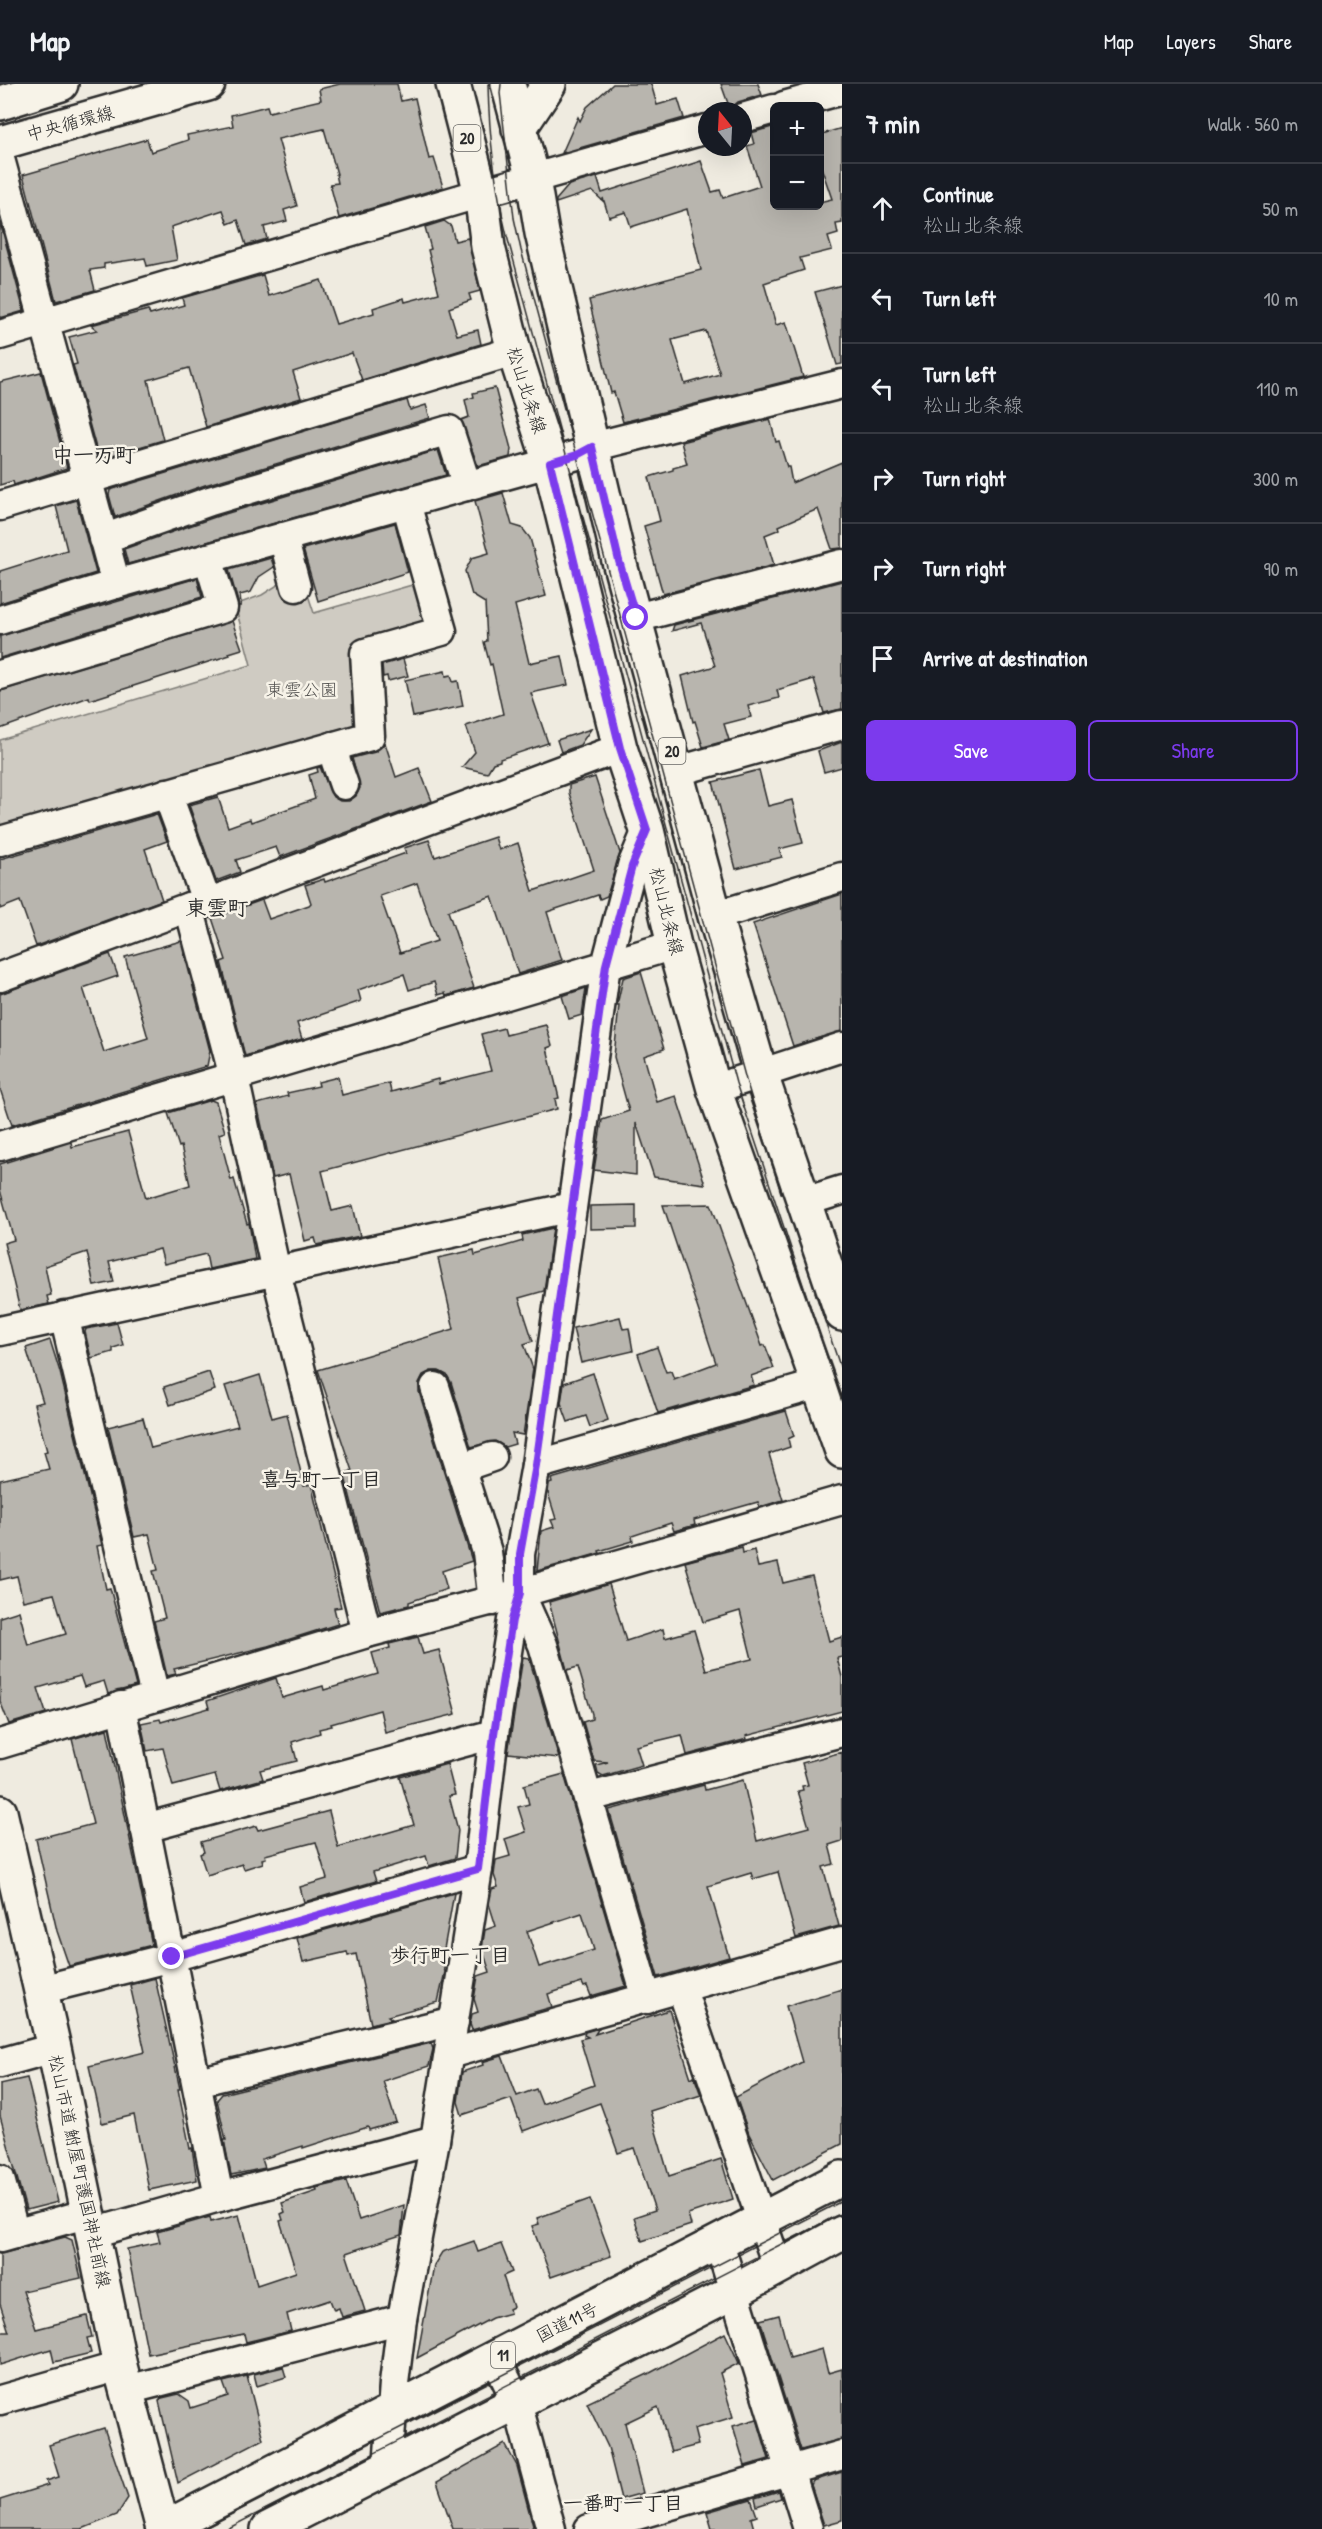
<!DOCTYPE html>
<meta charset="utf-8">
<style>
body{margin:0;font-family:"Patrick Hand","Klee One",sans-serif;background:#20242c;color:#f1f3f6}
.controls{position:absolute;right:18px;top:18px;display:grid;overflow:hidden;border-radius:9px;box-shadow:0 6px 24px #0002}
.controls button{width:54px;height:54px;display:grid;place-items:center;padding:0;border:0;border-bottom:2px solid #363941;background:#171b24;color:#f1f3f6;font:30px sans-serif}
.compass{position:absolute;left:698px;top:18px;width:54px;height:54px;border-radius:50%;background:#171b24;box-shadow:0 6px 24px #0002;rotate:342deg}
.stop{position:absolute;width:18px;height:18px;margin:-14px;border:4px solid #7c3aed;border-radius:50%;background:#fff}
.stop.end{background:#7c3aed;border-color:#fff;box-shadow:0 2px 6px #0008}
.list{margin:0;padding:0;list-style:none}
h2{display:flex;justify-content:space-between;align-items:center;height:78px;margin:0;padding:0 24px;font-size:26px}
h2 small{font-size:20px;font-weight:400;color:#9ea1a6}
.list li{display:grid;grid-template-columns:39px 1fr auto;gap:18px;align-items:center;box-sizing:border-box;height:90px;padding:0 24px;border-top:2px solid #363941}
.list b{display:block;font-size:22px;white-space:nowrap}
.list p{margin:0;font-size:20px;white-space:nowrap;color:#9ea1a6}
.list em{font-size:20px;font-style:normal;color:#9ea1a6}
.actions{display:flex;gap:12px;padding:18px 24px}
.actions a{flex:1;padding:14px 0;border:2px solid #7c3aed;border-radius:9px;text-align:center;font-size:21px;color:#7c3aed}
.actions .main{background:#7c3aed;color:#fff}
.icon{flex:none;width:33px;height:33px;fill:none;stroke:currentColor;stroke-width:2;stroke-linecap:round;stroke-linejoin:round}
.map{position:relative;flex:none;width:842px;height:2445px;overflow:hidden}
header{display:flex;align-items:center;gap:36px;box-sizing:border-box;height:84px;padding:0 30px;background:#171b24;border-bottom:2px solid #363941}
header strong{font-size:28px}
nav{display:flex;gap:33px;margin-inline-start:auto;font-size:21px}
main{display:flex}
aside{flex:1;background:#171b24}
.map>svg:first-child{display:block}
</style>
<header>
<strong>Map</strong>
<nav><a>Map</a><a>Layers</a><a>Share</a></nav>
</header>
<main>
<div class="map">
<svg width="842" height="2445" viewBox="0 0 842 2445">
<rect width="100%" height="100%" fill="#efebe0"/>
<filter id="ink" filterUnits="userSpaceOnUse"><feTurbulence type="fractalNoise" baseFrequency=".0167" numOctaves="2"/><feDisplacementMap in="SourceGraphic" scale="12" xChannelSelector="R" yChannelSelector="G"/><feConvolveMatrix kernelMatrix="1 2 1 2 8 2 1 2 1" color-interpolation-filters="sRGB"/></filter>
<g filter="url(#ink)">
<!-- green -->
<polygon fill="#cfcbc2" stroke="#7d7b76" stroke-width="1.5" points="287,495 307,508 314,529 419,499 431,541 356,562 362,647 0,749 0,656 251,581 235,521 262,511"/>
<!-- building -->
<g fill="#b8b5ae" stroke="#2b2b2b" stroke-width="1.5" fill-rule="evenodd">
<polygon points="340,0 397,0 401,17 415,14 429,75 434,74 443,103 339,134 330,100 338,99 336,90 337,90 324,45 278,55 297,122 284,126 287,137 264,143 267,155 246,161 238,136 228,140 223,126 171,143 177,176 147,182 145,174 104,180 104,184 90,186 95,206 56,217 23,91 147,55 151,68 188,56 187,51 233,42 231,31 267,22 269,28 321,16 319,5"/>
<polygon points="613,0 651,0 657,21 678,15 684,34 562,69 578,33 580,37 587,23"/>
<polygon points="721,0 758,0 762,11 738,18 730,25"/>
<path d="M772,43l2,6v73h45v-4l13,-3 -13,-38v-26l23,-7v95l-6,1 2,10 -10,3 4,13 -32,8 4,12 -40,13 12,42 10,-3 17,55 -180,45 -9,-30 -3,1 -22,-93 112,-30 -14,-61 -56,18 -5,-15 -17,5 -6,-19 1,4 -12,-11 -36,12v-3l13,-15 28,-8 5,16 99,-32 11,31 8,-2 3,8 37,-12 -13,-40 7,-2 -3,-11zM706,247l14,43 -35,10 -13,-44z"/>
<polygon points="444,137 451,142 455,157 468,154 480,207 469,210 471,216 449,224 457,251 478,246 481,260 362,296 352,269 293,288 301,314 206,343 189,284 148,296 163,356 99,375 73,281 77,280 69,253 97,246 91,241 148,226 150,231 184,221 182,214 263,191 269,212 321,196 336,240 374,229 373,224 404,214 405,218 439,209 428,166 431,165 425,143"/>
<polygon points="0,138 24,227 0,234"/>
<polygon points="842,201 842,280 837,281 815,208"/>
<polygon points="41,288 67,384 14,401 13,397 0,401 0,298"/>
<polygon points="495,304 511,365 510,373 478,382 461,336 469,333 465,316 474,313 473,309"/>
<polygon points="407,316 410,326 426,321 430,334 205,401 115,433 109,411 110,406"/>
<polygon points="770,335 776,358 779,357 787,383 789,383 792,399 842,378 842,464 832,465 818,425 779,442 780,445 765,451 774,481 663,510 644,442 660,437 649,393 673,386 673,384 687,380 681,358"/>
<polygon points="438,366 446,391 128,480 124,465 215,433"/>
<polygon points="503,409 512,441 522,444 530,454 546,512 515,521 529,579 562,572 568,601 531,609 548,659 500,675 500,677 493,679 487,689 462,683 475,668 466,642 503,630 492,580 490,581 484,558 487,557 485,519 472,511 465,487 472,474 489,469 475,417"/>
<polygon points="76,416 96,489 0,519 0,487 67,466 56,422"/>
<polygon points="395,439 408,488 318,517 303,465"/>
<polygon points="271,474 274,483 259,493 251,508 240,511 241,522 239,522 229,486"/>
<polygon points="197,494 202,513 0,574 0,552"/>
<polygon points="842,497 842,625 824,629 814,595 777,606 779,614 748,622 751,633 724,640 729,656 703,663 695,637 693,638 682,592 715,582 701,539 672,547 674,541"/>
<polygon points="232,537 242,565 229,569 230,571 90,616 89,613 0,645 0,607"/>
<polygon points="403,575 408,592 388,597 387,592 383,593 382,581"/>
<polygon points="445,587 446,592 451,591 453,598 458,597 463,622 413,633 405,596"/>
<polygon points="591,645 580,661 561,668 557,656"/>
<polygon points="842,658 842,683 824,688 818,667"/>
<polygon points="385,659 396,693 419,684 432,717 280,773 276,763 236,776 240,788 216,797 189,721 218,713 228,743 250,735 251,738 315,715 309,691 318,688 317,684 320,683 333,713 340,717 349,717 356,712 360,704 352,674 375,668"/>
<polygon points="759,686 768,722 792,716 803,759 779,765 782,773 736,785 713,698"/>
<path d="M595,693l25,76 -13,43 -7,3 -2,-4 -51,17 15,48 -44,14 -26,-78 -44,15 26,77 -28,8 -1,-3 -7,2 -4,-13 -25,8 -5,-16 -46,16 3,11 -64,22 5,16 -57,17 -24,-94 5,-2 -14,-42 50,-18 7,19 40,-14 2,-2 -6,-18 19,-6 1,3 81,-29 -2,-5 25,-8 6,17 60,-20 4,13 19,-7 15,48 61,-21 -25,-77v-8zM417,799l20,58 -37,12 -20,-57z"/>
<polygon points="157,730 167,757 145,765 162,816 36,862 20,817 0,825 0,775"/>
<polygon points="842,810 842,947 793,962 753,840"/>
<polygon points="181,857 210,967 207,982 12,1041 0,1005 0,910 110,870 118,892 83,904 104,968 148,954 125,873"/>
<polygon points="641,888 664,965 644,972 657,1018 676,1012 705,1100 654,1093 636,1039 636,1091 594,1086 602,1036 629,1027 614,973 619,921 617,921 623,894"/>
<polygon points="586,904 582,931 569,935 562,912"/>
<polygon points="546,941 552,962 547,964 559,1014 555,1015 557,1025 322,1087 332,1127 353,1122 360,1152 317,1161 315,1154 305,1157 289,1090 273,1094 257,1020 288,1012 287,1009 319,1002 318,998 338,993 342,1011 389,999 391,1008 438,995 439,1000 491,987 481,950 504,944 506,951"/>
<polygon points="211,1016 216,1018 225,1048 219,1050 231,1096 234,1095 247,1140 249,1139 255,1175 209,1185 206,1170 164,1180 160,1165 109,1178 114,1198 94,1202 87,1168 45,1182 51,1211 47,1212 49,1220 20,1226 4,1159 14,1156 0,1106 0,1080 71,1058 72,1063 128,1048 146,1114 190,1101 181,1062 179,1063 168,1029"/>
<polygon points="711,1120 762,1262 765,1261 774,1284 751,1292 754,1301 658,1329 638,1270 657,1263 666,1288 671,1287 674,1295 716,1279 663,1121"/>
<polygon points="636,1121 636,1144 590,1145 590,1122"/>
<polygon points="553,1144 544,1207 519,1214 533,1257 524,1260 533,1285 523,1351 512,1349 515,1360 505,1363 495,1357 471,1363 451,1298 447,1291 439,1287 431,1287 423,1291 419,1299 419,1308 472,1477 442,1487 447,1505 409,1518 409,1521 380,1528 344,1389 352,1387 318,1286 454,1245 438,1174 474,1166 475,1171 523,1157 522,1151"/>
<polygon points="620,1233 623,1245 629,1244 633,1267 581,1279 573,1244"/>
<polygon points="117,1239 123,1261 113,1264 113,1268 91,1274 85,1248 86,1245"/>
<polygon points="50,1256 60,1288 102,1461 97,1462 106,1505 110,1504 136,1602 108,1610 104,1597 84,1603 80,1592 38,1604 46,1629 9,1640 0,1617 0,1533 19,1527 28,1561 66,1550 54,1510 23,1517 17,1492 0,1496 0,1396 49,1385 44,1368 47,1367 34,1320 43,1318 26,1264"/>
<polygon points="209,1288 215,1306 170,1321 164,1303"/>
<polygon points="593,1289 608,1336 590,1343 586,1332 568,1338 561,1319 564,1299"/>
<polygon points="260,1291 272,1334 287,1330 304,1402 311,1400 341,1523 334,1524 338,1540 268,1562 174,1585 176,1590 167,1592 154,1537 165,1534 153,1487 158,1486 149,1450 134,1453 108,1343 143,1334 151,1364 238,1342 225,1302"/>
<polygon points="786,1327 794,1352 788,1355 790,1363 769,1370 783,1416 760,1423 758,1418 694,1436 695,1441 674,1447 671,1439 632,1452 633,1457 599,1467 600,1469 537,1487 541,1447 554,1443 551,1436 556,1435 548,1409 549,1400 552,1399 551,1395"/>
<polygon points="742,1463 743,1469 754,1466 758,1483 778,1479 783,1499 812,1492 829,1557 842,1553 842,1573 837,1574 842,1593 842,1627 746,1652 747,1655 687,1671 682,1651 636,1662 642,1681 603,1692 598,1689 596,1681 608,1678 594,1677 583,1638 592,1635 592,1630 578,1583 567,1586 549,1518 609,1500 626,1557 663,1545 665,1554 694,1546 706,1586 752,1575 740,1527 703,1538 685,1478"/>
<polygon points="418,1553 423,1570 439,1566 456,1630 385,1648 380,1626 331,1640 332,1642 319,1645 320,1649 292,1658 297,1677 260,1686 263,1695 220,1707 215,1691 173,1702 163,1664 147,1667 141,1639 160,1635 161,1638 209,1624 207,1617 276,1594 282,1614 323,1602 324,1606 378,1590 372,1569 390,1564 389,1560"/>
<polygon points="523,1573 529,1574 559,1674 508,1669"/>
<polygon points="107,1645 152,1861 69,1882 57,1847 36,1755 93,1740 72,1655"/>
<polygon points="842,1668 842,1757 829,1761 834,1780 823,1783 839,1842 796,1854 778,1788 753,1795 751,1789 708,1802 729,1873 658,1893 609,1726 704,1701 705,1706 743,1696 757,1757 809,1743 798,1707 803,1706 802,1702 808,1701 802,1679"/>
<polygon points="447,1680 455,1711 449,1712 458,1746 455,1774 429,1782 426,1772 373,1788 376,1797 304,1818 300,1803 327,1795 316,1758 265,1771 266,1774 262,1775 263,1779 244,1785 242,1780 207,1791 200,1770 204,1768 201,1758 256,1742 258,1746 329,1727 338,1763 414,1741 400,1693"/>
<path d="M564,1690l62,212 -35,10 -4,-10 -3,1 -2,-4 -34,11 4,13 -80,23 -2,-6 2,-10 6,-2 -4,-13 4,-23 12,-4 -8,-24 3,-18 11,-4 -7,-22 3,-15 6,-2 -4,-12 2,-15 14,-4 -5,-17 21,-7 -8,-25 11,-3 -5,-19zM582,1829l12,37 -55,17 -12,-36z"/>
<polygon points="454,1809 442,1876 445,1888 438,1918 388,1932 392,1935 371,1940 356,1870 348,1872 347,1868 303,1878 297,1854"/>
<polygon points="155,1894 180,2005 178,2005 190,2065 192,2064 197,2096 149,2106 134,2031 102,2039 89,1982 145,1968 130,1901"/>
<polygon points="842,1905 842,2060 773,2096 749,2050 736,2013 802,1978 786,1922"/>
<polygon points="669,1926 691,1994 694,1992 701,2011 650,2027 669,2092 721,2075 733,2115 688,2130 691,2141 642,2157 634,2133 655,2126 634,2064 618,2069 600,2019 523,2047 511,2015 462,2031 458,2018 462,1988 483,1981 482,1978 502,1972 517,2012 536,2005 542,2020 594,2001 580,1955 588,1953 584,1951 585,1948 599,1944 595,1950"/>
<polygon points="431,1959 433,1965 429,1982 383,1997 396,2038 369,2046 368,2043 303,2064 303,2062 262,2075 265,2084 231,2091 224,2056 226,2056 217,2016 222,2010"/>
<polygon points="27,1994 58,2118 26,2126 0,2032 0,2000"/>
<polygon points="346,2097 359,2136 404,2121 401,2151 346,2169 365,2227 342,2233 339,2224 334,2226 330,2216 287,2230 291,2247 246,2258 244,2250 148,2270 127,2165 160,2158 157,2148 210,2133 211,2138 239,2131 257,2201 296,2188 280,2137 283,2136 281,2130 285,2128 282,2119 317,2107 316,2104"/>
<polygon points="590,2115 611,2172 551,2193 532,2142 539,2140 537,2134"/>
<polygon points="65,2153 72,2156 81,2194 23,2207 36,2245 87,2232 92,2253 87,2254 91,2269 54,2278 51,2265 0,2281 0,2248 9,2248 0,2220 0,2170"/>
<polygon points="474,2157 478,2168 501,2160 512,2188 503,2192 513,2223 509,2225 510,2229 492,2234 417,2274 434,2181 442,2168"/>
<polygon points="779,2231 790,2274 822,2265 828,2289 842,2285 842,2355 801,2366 760,2236"/>
<polygon points="725,2249 739,2279 720,2289 733,2333 694,2345 698,2361 671,2368 658,2323 625,2339 643,2409 621,2415 608,2363 587,2319 650,2289"/>
<polygon points="283,2283 286,2293 257,2302 254,2290"/>
<polygon points="247,2292 263,2355 178,2399 159,2317 162,2314 179,2310 189,2317 191,2324 228,2312 223,2298"/>
<polygon points="757,2335 769,2375 745,2382 733,2342"/>
<polygon points="104,2344 128,2414 117,2431 82,2445 0,2445 0,2416 48,2401 46,2397 59,2393 49,2361"/>
<polygon points="505,2360 517,2382 533,2442 531,2445 453,2445 437,2398"/>
<polygon points="842,2388 842,2436 824,2441 811,2401 813,2397"/>
<polygon points="779,2407 781,2414 757,2422 755,2414"/>
<polygon points="751,2415 757,2432 751,2434 754,2445 712,2445 707,2428"/>
</g>
<g fill="none" stroke-linecap="round" stroke-linejoin="round">
<!-- street casing -->
<g stroke="#2b2b2b" stroke-width="33">
<g id="street">
<polyline points="784,22 842,6"/>
<polyline points="743,34 774,25"/>
<polyline points="0,75 116,500"/>
<polyline points="0,251 481,109 707,45"/>
<polyline points="0,422 514,267"/>
<polyline points="283,453 296,503"/>
<polyline points="103,455 210,417 449,346 467,402"/>
<polyline points="636,534 842,480"/>
<polyline points="0,536 116,500 577,371 592,363 842,300"/>
<polyline points="0,591 223,524 208,474"/>
<polyline points="334,662 336,678 344,701"/>
<polyline points="678,687 842,641"/>
<polyline points="167,709 207,819"/>
<polyline points="0,757 370,652 365,569 442,547 406,419"/>
<polyline points="189,823 234,993 276,1188 367,1549"/>
<polyline points="715,832 842,793"/>
<polyline points="0,893 189,823 207,819 620,664"/>
<polyline points="714,1005 842,963"/>
<polyline points="0,1062 674,861"/>
<polyline points="804,1118 842,1106"/>
<polyline points="64,1232 155,1612"/>
<polyline points="0,1247 572,1123"/>
<polyline points="435,1303 487,1468 493,1517"/>
<polyline points="536,1381 819,1300"/>
<polyline points="460,1384 492,1373"/>
<polyline points="520,1509 543,1561 647,1915"/>
<polyline points="121,1622 219,2113 435,2056"/>
<polyline points="0,1660 367,1549 520,1509 520,1470 536,1381 606,881 632,782 647,746"/>
<polyline points="589,1713 842,1648"/>
<polyline points="145,1744 494,1650"/>
<polyline points="40,1906 172,1873 478,1785"/>
<polyline points="682,1906 778,2184"/>
<polyline points="449,1970 842,1858"/>
<polyline points="0,1979 54,1964"/>
<polyline points="197,1998 454,1937"/>
<polyline points="0,2095 15,2150"/>
<polyline points="93,2149 219,2113"/>
<polyline points="0,2154 89,2129"/>
<polyline points="719,2159 808,2445"/>
<polyline points="496,2275 517,2318 551,2445"/>
<polyline points="127,2306 402,2235"/>
<polyline points="0,2316 120,2282"/>
<polyline points="388,2384 394,2299 402,2235 435,2056 478,1785 494,1650 512,1536 520,1509 842,1416"/>
<polyline points="589,2445 842,2371"/>
</g>
</g>
<!-- secondary casing -->
<g stroke="#2b2b2b" stroke-width="38">
<g id="secondary">
<polyline points="0,19 61,0"/>
<polyline points="0,59 208,0"/>
<polyline points="0,1728 54,1964 120,2282 163,2445"/>
</g>
</g>
<!-- primary casing -->
<g stroke="#2b2b2b" stroke-width="38">
<g id="primary">
<polyline points="453,0 481,109 488,163 514,267 550,379 620,664 647,746 674,861 714,1005 842,1367"/>
<polyline points="508,0 533,95 542,149 619,477 715,832 761,991 842,1230"/>
<polyline points="519,45 549,0"/>
</g>
</g>
<!-- highway casing -->
<g stroke="#2b2b2b" stroke-width="38">
<g id="highway">
<polyline points="163,2445 842,2094"/>
<polyline points="268,2445 735,2207 842,2149"/>
</g>
</g>
<!-- street -->
<use href="#street" stroke="#f7f3e8" stroke-width="28"/>
<!-- secondary -->
<use href="#secondary" stroke="#f7f3e8" stroke-width="33"/>
<!-- primary -->
<use href="#primary" stroke="#f7f3e8" stroke-width="33"/>
<!-- highway -->
<use href="#highway" stroke="#f7f3e8" stroke-width="33"/>
<!-- tram -->
<g stroke="#2b2b2b" stroke-width="1.5">
<path d="M488,0c1,50 7,103 19,152l229,847 106,319"/>
<polyline points="501,0 500,9 514,134 521,166 746,996 781,1109"/>
<polyline points="815,1208 842,1288"/>
<polyline points="203,2445 842,2117"/>
<polyline points="227,2445 842,2129"/>
</g>
</g>
</g>
<g fill="none" stroke-linecap="round" stroke-linejoin="round" filter="url(#ink)">
<!-- route -->
<polyline stroke="#7c3aed" stroke-width="8" points="172,1873 478,1785 494,1650 512,1536 520,1509 520,1470 536,1381 606,881 632,782 647,746 620,664 550,379 577,371 592,363 619,477 636,534"/>
</g>
<g text-anchor="middle" dominant-baseline="central" stroke-width="5" stroke-linejoin="round" paint-order="stroke">
<!-- shield labels -->
<g fill="#f7f3e8" stroke="#686764" stroke-width="1.5">
<rect x="453.5" y="41" width="27" height="26" rx="4.5"/>
<rect x="658.5" y="654" width="27" height="26" rx="4.5"/>
<rect x="491" y="2258" width="24" height="26" rx="4.5"/>
</g>
<g font-size="16" font-weight="bold" fill="#2b2b2b">
<text x="467" y="54">20</text>
<text x="672" y="667">20</text>
<text x="503" y="2271">11</text>
</g>
<!-- street labels -->
<g font-size="18" fill="#2b2b2b" stroke="#f7f3e8">
<text transform="translate(70 39) rotate(-15)">中央循環線</text>
<text transform="translate(527 306) rotate(72)">松山北条線</text>
<text transform="translate(667 827) rotate(76)">松山北条線</text>
<text transform="translate(80 2087) rotate(78)">松山市道 鮒屋町護国神社前線</text>
<text transform="translate(567 2238) rotate(-27)">国道11号</text>
</g>
<!-- park labels -->
<g font-size="18" fill="#545351" stroke="#f7f3e8">
<text x="302" y="605">東雲公園</text>
</g>
<!-- neighbourhood labels -->
<g font-size="20" font-weight="bold" fill="#2b2b2b" stroke="#f7f3e8">
<text x="321" y="1394">喜与町一丁目</text>
<text x="450" y="1870">歩行町一丁目</text>
<text x="623" y="2418">一番町一丁目</text>
</g>
<!-- quarter labels -->
<g font-size="21" font-weight="bold" fill="#2b2b2b" stroke="#f7f3e8">
<text x="94" y="370">中一万町</text>
<text x="217" y="823">東雲町</text>
</g>
</g>
</svg>
<div class="controls">
<button>+</button>
<button>−</button>
</div>
<svg class="compass" viewBox="-18 -18 36 36"><path d="M0-13l5 13h-10z" fill="#e53935"/><path d="M0 13l5-13h-10z" fill="#9ea1a6"/></svg>
<div class="stop" style="left:636px;top:534px"></div>
<div class="stop end" style="left:172px;top:1873px"></div>
</div>
<aside>
<h2>7 min<small>Walk · 560 m</small></h2>
<ul class="list">
<li><svg class="icon" aria-label="ahead" viewBox="0 0 24 24"><path d="M12 20V5M6 11l6-6 6 6"/></svg><div><b>Continue</b><p>松山北条線</p></div><em>50 m</em></li>
<li><svg class="icon" aria-label="left" viewBox="0 0 24 24"><path d="M17 20v-9H6M10 6l-5 5 5 5"/></svg><div><b>Turn left</b></div><em>10 m</em></li>
<li><svg class="icon" aria-label="left" viewBox="0 0 24 24"><path d="M17 20v-9H6M10 6l-5 5 5 5"/></svg><div><b>Turn left</b><p>松山北条線</p></div><em>110 m</em></li>
<li><svg class="icon" aria-label="right" viewBox="0 0 24 24"><path d="M7 20v-9h11M14 6l5 5-5 5"/></svg><div><b>Turn right</b></div><em>300 m</em></li>
<li><svg class="icon" aria-label="right" viewBox="0 0 24 24"><path d="M7 20v-9h11M14 6l5 5-5 5"/></svg><div><b>Turn right</b></div><em>90 m</em></li>
<li><svg class="icon" aria-label="arrive" viewBox="0 0 24 24"><path d="M6 21V4h12l-3 4 3 4H6"/></svg><div><b>Arrive at destination</b></div></li>
</ul>
<div class="actions"><a class="main">Save</a><a>Share</a></div>
</aside>
</main>
